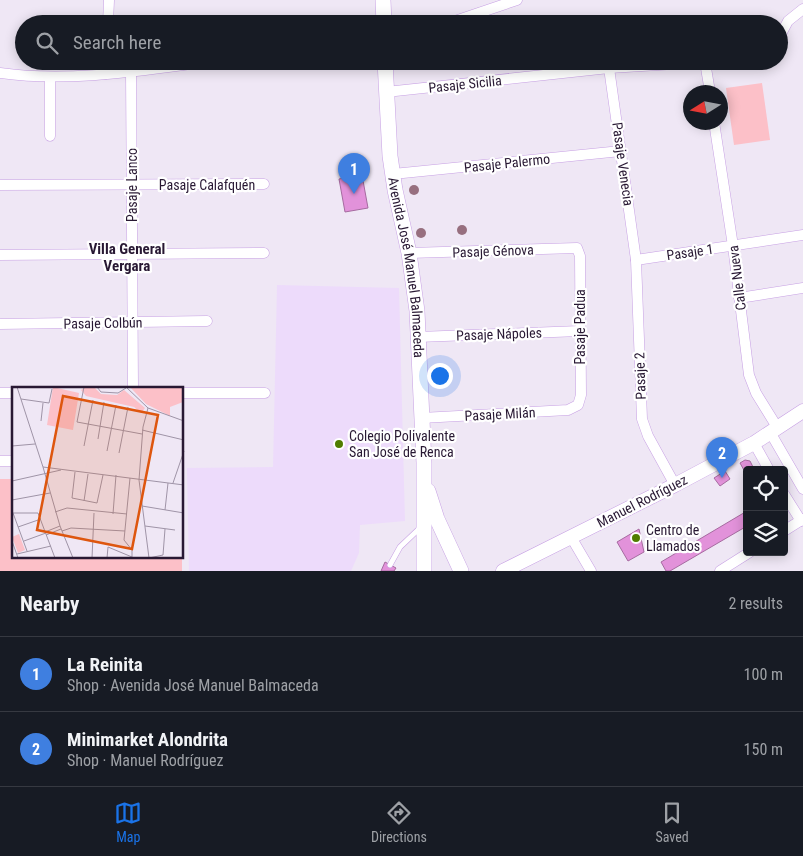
<!DOCTYPE html>
<meta charset="utf-8">
<style>
body{margin:0;font-family:"Roboto Condensed",sans-serif;background:#242831;color:#f1f3f6}
.controls{position:absolute;right:15px;bottom:15px;display:grid;overflow:hidden;border-radius:5px;box-shadow:0 2px 12px #0003}
.controls button{width:45px;height:45px;display:grid;place-items:center;padding:0;border:0;border-bottom:1px solid #363941;background:#171b24;color:#f1f3f6;font:25px sans-serif}
.compass{position:absolute;left:683px;top:85px;width:45px;height:45px;border-radius:50%;background:#171b24;box-shadow:0 2px 12px #0003;rotate:259deg}
.you{position:absolute;left:439px;top:375px;width:18px;height:18px;margin:-12px;border:4px solid #fff;border-radius:50%;background:#1a73e8;box-shadow:0 0 0 8px #1a73e833}
.badge{display:grid;place-items:center;width:32px;height:32px;border-radius:50%;background:#1a73e8;color:#fff;font-size:16px;font-weight:700}
.pin{position:absolute;translate:-50% -41px;filter:drop-shadow(0 1px 2px #0008)}
.pin::after{content:'';position:absolute;top:26px;width:18px;height:15px;background:inherit;clip-path:polygon(0 0,100% 0,50% 100%)}
.list{margin:0;padding:0;list-style:none}
h2{display:flex;justify-content:space-between;align-items:center;height:65px;margin:0;padding:0 20px;font-size:21px}
h2 small{font-size:16px;font-weight:400;color:#9ea1a6}
.list li{display:grid;grid-template-columns:32px 1fr auto;gap:15px;align-items:center;box-sizing:border-box;height:75px;padding:0 20px;border-top:1px solid #363941}
.list b{display:block;font-size:19px;white-space:nowrap}
.list p{margin:0;font-size:16px;white-space:nowrap;color:#9ea1a6}
.list em{font-size:16px;font-style:normal;color:#9ea1a6}
.icon{flex:none;width:28px;height:28px;fill:none;stroke:currentColor;stroke-width:2;stroke-linecap:round;stroke-linejoin:round}
.map{position:relative;flex:none;width:803px;height:571px;overflow:hidden}
.search{position:absolute;background:#171b24;box-shadow:0 2px 12px #0003;left:15px;right:15px;top:15px;height:55px;display:flex;align-items:center;gap:12px;box-sizing:border-box;padding:0 18px;border-radius:28px;color:#9ea1a6;font-size:19px}
.sheet{height:215px;background:#171b24}
nav{display:flex;justify-content:space-around;align-items:center;box-sizing:border-box;height:70px;border-top:1px solid #363941;background:#171b24;font-size:14px;color:#9ea1a6}
nav a{display:grid;justify-items:center;gap:2px}
nav .on{color:#1a73e8}
.map>svg:first-child{display:block}
</style>
<div class="map">
<svg width="803" height="571" viewBox="0 0 803 571">
<rect width="100%" height="100%" fill="#efe7f5"/>
<!-- built -->
<polygon fill="#eddbfb" points="277,285 399,288 405,521 360,525 359,553 351,571 189,571 187,468 273,467"/>
<!-- green -->
<g fill="#fcc0c8">
<polygon points="762,83 770,140 734,145 726,88"/>
<polygon points="0,479 14,479 14,557 182,557 182,571 0,571"/>
</g>
<!-- building -->
<g fill="#e292da" stroke="#a66ba0">
<polygon points="362,175 368,208 345,212 339,179"/>
<polygon points="745,460 750,461 753,467 745,472 740,463"/>
<polygon points="725,471 730,479 720,486 714,478"/>
<polygon points="747,511 747,526 670,571 666,571 661,562"/>
<polygon points="639,529 644,552 628,561 617,542"/>
<polygon points="385,562 396,568 394,571 381,571"/>
</g>
<g fill="none" stroke-linecap="round" stroke-linejoin="round">
<!-- service casing -->
<g stroke="#c7a0e4" stroke-width="6">
<polyline id="service" points="390,565 400,547 421,527"/>
</g>
<!-- minor casing -->
<g stroke="#c7a0e4" stroke-width="11">
<g id="minor">
<polyline points="108,24 109,0"/>
<polyline points="446,24 517,0"/>
<polyline points="779,38 788,21 803,9"/>
<polyline points="705,62 710,92"/>
<polyline points="609,68 636,260 642,419 648,436 675,485"/>
<polyline points="131,71 133,388"/>
<path d="M0,73c71,10 144,-3 214,-12"/>
<polyline points="105,74 106,61"/>
<polyline points="50,77 50,136"/>
<polyline points="386,92 609,68 724,61"/>
<polyline points="714,122 733,246 749,375 756,393 777,427"/>
<polyline points="393,174 621,151"/>
<polyline points="0,185 264,184"/>
<polyline points="409,253 577,248 580,256 581,395 578,405 568,410 421,418"/>
<polyline points="0,255 264,253"/>
<polyline points="636,260 803,235"/>
<polyline points="739,298 803,288"/>
<polyline points="0,324 207,321"/>
<polyline points="418,337 580,331"/>
<polyline points="0,393 14,393"/>
<polyline points="182,393 265,393"/>
<polyline points="770,432 803,489"/>
<polyline points="754,443 769,470"/>
<polyline points="0,461 14,461"/>
<polyline points="784,494 801,521"/>
<polyline points="784,531 803,519"/>
<polyline points="571,537 591,571"/>
<polyline points="720,571 750,552"/>
</g>
</g>
<!-- tertiary casing -->
<g stroke="#c7a0e4" stroke-width="15">
<polyline id="tertiary" points="503,571 675,485 754,443 803,411"/>
</g>
<!-- secondary casing -->
<g stroke="#c7a0e4" stroke-width="16">
<g id="secondary">
<polyline points="383,0 384,24"/>
<path id="s1" d="M385,61l5,95 5,34 14,63 8,58 7,152v108"/>
<polyline points="428,491 437,519 461,571"/>
</g>
</g>
<!-- service -->
<use href="#service" stroke="#fff" stroke-width="5"/>
<!-- minor -->
<use href="#minor" stroke="#fff" stroke-width="10"/>
<!-- tertiary -->
<use href="#tertiary" stroke="#fff" stroke-width="14"/>
<!-- secondary -->
<use href="#secondary" stroke="#fff" stroke-width="15"/>
</g>
<!-- trees -->
<g fill="#976f7f">
<circle cx="414" cy="190" r="5"/>
<circle cx="462" cy="230" r="5"/>
<circle cx="421" cy="233" r="5"/>
</g>
<!-- markers -->
<g fill="#507d01" stroke="#fff" stroke-width="2">
<circle cx="339" cy="444" r="5"/>
<circle cx="636" cy="538" r="5"/>
</g>
<g text-anchor="middle" dominant-baseline="central" stroke-width="4.5" stroke-linejoin="round" paint-order="stroke">
<!-- street labels -->
<g font-size="14" fill="#281833" stroke="#fff">
<text transform="translate(465 84) rotate(-6)">Pasaje Sicilia</text>
<text transform="translate(507 163) rotate(-6)">Pasaje Palermo</text>
<text transform="translate(623 164) rotate(82)">Pasaje Venecia</text>
<text transform="translate(132 185) rotate(-90)">Pasaje Lanco</text>
<text x="207" y="185">Pasaje Calafquén</text>
<text transform="translate(493 251) rotate(-2)">Pasaje Génova</text>
<text transform="translate(690 252) rotate(-8)">Pasaje 1</text>
<text stroke="none"><textPath href="#s1" startOffset="208">Avenida José Manuel Balmaceda</textPath></text>
<text transform="translate(737 278) rotate(-97)">Calle Nueva</text>
<text transform="translate(103 323) rotate(-1)">Pasaje Colbún</text>
<text transform="translate(580 327) rotate(-90)">Pasaje Padua</text>
<text transform="translate(499 334) rotate(-2)">Pasaje Nápoles</text>
<text transform="translate(640 376) rotate(-92)">Pasaje 2</text>
<text transform="translate(500 414) rotate(-3)">Pasaje Milán</text>
<text transform="translate(642 501) rotate(-27)">Manuel Rodríguez</text>
</g>
<!-- poi labels -->
<g font-size="14" fill="#281833" stroke="#fff" text-anchor="start">
<text x="349" y="436">Colegio Polivalente<tspan x="349" dy="16">San José de Renca</tspan></text>
<text x="646" y="530">Centro de<tspan x="646" dy="16">Llamados</tspan></text>
</g>
<!-- neighbourhood labels -->
<g font-size="15" font-weight="bold" fill="#281833" stroke="#fff">
<text x="127" y="249">Villa General<tspan x="127" dy="17">Vergara</tspan></text>
</g>
</g>
<!-- overview -->
<g transform="translate(12 387)">
<rect width="171" height="171" fill="#efe7f5"/>
<path d="M41,0l26,6 -6,37 -26,-5zM73,0h9l7,7 16,1 7,-5 21,18 -4,5 -7,-6 -48,-11 -5,-6zM118,0h53v15l-13,5v9l-24,-12zM7,147l6,16 -7,3 -6,-16z" fill="#fcc0c8"/>
<path fill="none" stroke="#9f94a7" stroke-width="1" d="M5,0l26,80M72,0l-7,35 65,12M85,0l4,5 17,1 8,-5M114,0l22,21 36,13M9,12l28,4 3,-14M136,21l-5,19 -4,53 10,78M29,34l2,-18M130,43l42,10M86,52l6,-37M0,59l23,-2M72,59l9,-46M95,64l9,-46M107,66l9,-46M63,85l-3,26 25,5 6,-28M33,87l15,52 13,32M33,87l-2,-7 141,18M118,91l-6,62 8,10v8M0,94l49,-11M161,96l11,-32M0,113l38,-7M72,114l4,-27M130,119l42,7M153,123l3,-27M43,125l12,-4 60,6M0,126h26l17,45M1,126l14,38M101,127l3,-39M133,139l30,4M6,140l23,-8M50,144l9,-3 54,3M33,145l15,-6M34,148l15,-6M0,154l6,17M12,154l22,-8M5,167l34,-8M80,171l2,-45M95,171l1,-11 24,10M137,171l14,-3 2,-26"/>
<path fill="#de560e" fill-opacity="0.15" stroke="#de560e" stroke-width="2.5" d="M51,9l95,19 -26,134 -95,-19z"/>
<rect width="171" height="171" fill="none" stroke="#281833" stroke-width="2.5"/>
</g>
</svg>
<div class="controls">
<button><svg class="icon" aria-label="locate" viewBox="0 0 24 24"><circle cx="12" cy="12" r="6"/><path d="M12 2v4M12 18v4M2 12h4M18 12h4"/></svg></button>
<button><svg class="icon" aria-label="layers" viewBox="0 0 24 24"><path d="M12 4l9 5-9 5-9-5zM3 14l9 5 9-5"/></svg></button>
</div>
<svg class="compass" viewBox="-18 -18 36 36"><path d="M0-13l5 13h-10z" fill="#e53935"/><path d="M0 13l5-13h-10z" fill="#9ea1a6"/></svg>
<div class="you"></div>
<div class="pin badge" style="left:354px;top:194px;background:#3f7fe0">1</div>
<div class="pin badge" style="left:722px;top:478px;background:#3f7fe0">2</div>
<div class="search"><svg class="icon" aria-label="search" viewBox="0 0 24 24"><circle cx="10" cy="10" r="6"/><path d="M15 15l6 6"/></svg>Search here</div>
</div>
<section class="sheet">
<h2>Nearby<small>2 results</small></h2>
<ul class="list">
<li><span class="badge" style="background:#3f7fe0">1</span><div><b>La Reinita</b><p>Shop · Avenida José Manuel Balmaceda</p></div><em>100 m</em></li>
<li><span class="badge" style="background:#3f7fe0">2</span><div><b>Minimarket Alondrita</b><p>Shop · Manuel Rodríguez</p></div><em>150 m</em></li>
</ul>
</section>
<nav>
<a class="on"><svg class="icon" aria-label="map" viewBox="0 0 24 24"><path d="M3 6l6-2 6 2 6-2v14l-6 2-6-2-6 2zM9 4v14M15 6v14"/></svg>Map</a>
<a><svg class="icon" aria-label="directions" viewBox="0 0 24 24"><path d="M12 3l9 9-9 9-9-9zM9 14v-3h6M13 9l2 2-2 2"/></svg>Directions</a>
<a><svg class="icon" aria-label="saved" viewBox="0 0 24 24"><path d="M7 4h10v16l-5-4-5 4z"/></svg>Saved</a>
</nav>
